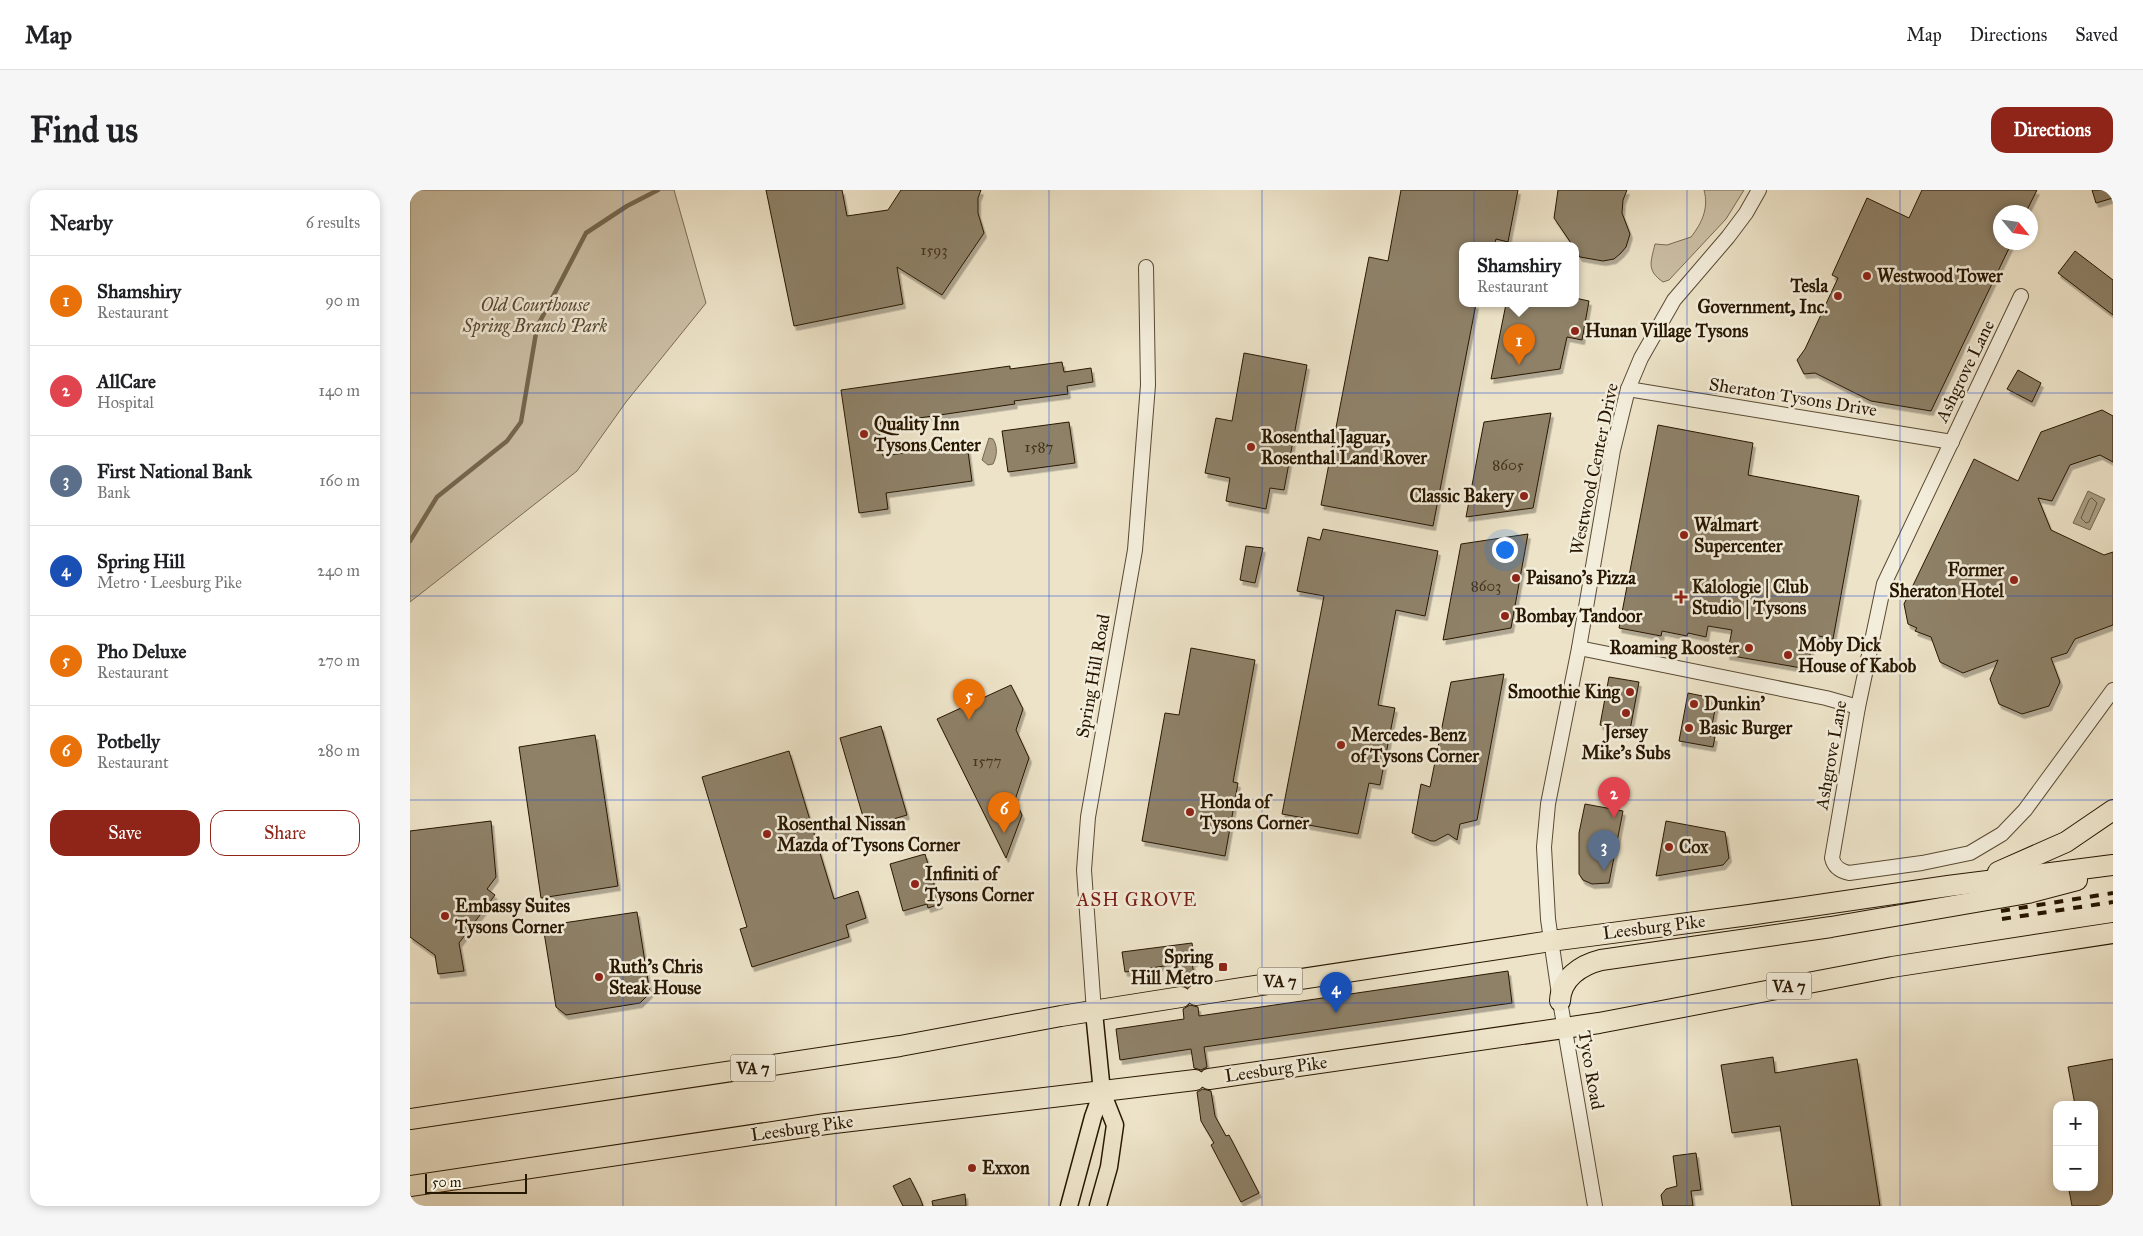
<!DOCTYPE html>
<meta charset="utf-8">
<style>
body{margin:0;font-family:"IM FELL Great Primer",serif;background:#f6f6f6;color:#202124}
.controls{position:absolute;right:15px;bottom:15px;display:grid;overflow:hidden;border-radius:10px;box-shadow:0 2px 8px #0003}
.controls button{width:45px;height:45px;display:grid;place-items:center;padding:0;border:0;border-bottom:1px solid #e0e0e0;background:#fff;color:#202124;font:25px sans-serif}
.compass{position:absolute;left:1583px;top:15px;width:45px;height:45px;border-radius:50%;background:#fff;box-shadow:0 2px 8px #0003;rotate:119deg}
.scale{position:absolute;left:15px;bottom:12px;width:102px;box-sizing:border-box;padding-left:5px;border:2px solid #281701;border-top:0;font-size:14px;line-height:18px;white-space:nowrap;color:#281701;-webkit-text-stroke:4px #f3eddb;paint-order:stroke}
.you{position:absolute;left:1094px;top:359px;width:18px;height:18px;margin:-12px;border:4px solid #fff;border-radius:50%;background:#1a73e8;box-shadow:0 0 0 8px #1a73e833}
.badge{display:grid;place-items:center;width:32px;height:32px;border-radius:50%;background:#8f2418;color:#fff;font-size:16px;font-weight:700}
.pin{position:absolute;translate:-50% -41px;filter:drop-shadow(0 1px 2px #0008)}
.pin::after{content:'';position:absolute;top:26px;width:18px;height:15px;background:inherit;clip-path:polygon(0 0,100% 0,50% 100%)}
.popup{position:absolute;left:1049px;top:52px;width:120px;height:65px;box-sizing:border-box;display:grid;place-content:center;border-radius:10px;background:#fff;filter:drop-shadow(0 1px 4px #0005);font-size:16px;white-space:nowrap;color:#757577}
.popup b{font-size:19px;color:#202124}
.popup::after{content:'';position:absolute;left:50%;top:100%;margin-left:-10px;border:10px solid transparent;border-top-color:#fff}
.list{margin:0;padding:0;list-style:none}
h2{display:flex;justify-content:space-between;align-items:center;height:65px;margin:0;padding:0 20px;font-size:21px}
h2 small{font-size:16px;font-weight:400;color:#757577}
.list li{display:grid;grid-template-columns:32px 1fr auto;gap:15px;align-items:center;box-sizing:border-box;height:90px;padding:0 20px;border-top:1px solid #e0e0e0}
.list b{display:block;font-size:19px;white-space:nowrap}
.list p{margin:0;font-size:16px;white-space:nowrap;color:#757577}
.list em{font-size:16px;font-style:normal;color:#757577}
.actions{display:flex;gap:10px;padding:15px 20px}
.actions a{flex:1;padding:11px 0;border:1px solid #8f2418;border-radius:15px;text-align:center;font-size:18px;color:#8f2418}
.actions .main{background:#8f2418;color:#fff}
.map{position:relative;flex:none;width:1703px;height:1016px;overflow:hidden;border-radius:15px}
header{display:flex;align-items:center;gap:30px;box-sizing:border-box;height:70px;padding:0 25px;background:#fff;border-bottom:1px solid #e0e0e0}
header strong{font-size:24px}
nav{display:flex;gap:28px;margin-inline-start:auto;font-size:18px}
.intro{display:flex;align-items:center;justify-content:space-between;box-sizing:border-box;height:120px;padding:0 30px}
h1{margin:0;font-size:35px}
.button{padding:12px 22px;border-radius:15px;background:#8f2418;color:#fff;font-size:18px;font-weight:700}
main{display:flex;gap:30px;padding:0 30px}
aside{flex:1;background:#fff;border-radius:15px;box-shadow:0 2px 8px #0003}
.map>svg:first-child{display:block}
</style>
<header>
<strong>Map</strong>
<nav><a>Map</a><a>Directions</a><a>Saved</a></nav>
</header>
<div class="intro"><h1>Find us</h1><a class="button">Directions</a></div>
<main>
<aside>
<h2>Nearby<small>6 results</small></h2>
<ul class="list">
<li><span class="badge" style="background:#e8710a">1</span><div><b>Shamshiry</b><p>Restaurant</p></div><em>90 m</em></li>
<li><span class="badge" style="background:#e0444e">2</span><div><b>AllCare</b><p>Hospital</p></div><em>140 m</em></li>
<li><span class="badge" style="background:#5c6f8a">3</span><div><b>First National Bank</b><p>Bank</p></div><em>160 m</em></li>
<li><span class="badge" style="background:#1a4fb4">4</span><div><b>Spring Hill</b><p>Metro · Leesburg Pike</p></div><em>240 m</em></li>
<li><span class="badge" style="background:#e8710a">5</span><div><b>Pho Deluxe</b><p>Restaurant</p></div><em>270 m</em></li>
<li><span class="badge" style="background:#e8710a">6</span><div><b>Potbelly</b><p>Restaurant</p></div><em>280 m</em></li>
</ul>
<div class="actions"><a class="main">Save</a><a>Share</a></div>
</aside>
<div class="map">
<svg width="1703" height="1016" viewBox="0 0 1703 1016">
<defs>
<filter id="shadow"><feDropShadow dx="2.5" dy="4.5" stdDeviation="0" flood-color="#0004"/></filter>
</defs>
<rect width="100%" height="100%" fill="#ede3c8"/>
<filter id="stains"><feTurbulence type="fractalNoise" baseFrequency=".004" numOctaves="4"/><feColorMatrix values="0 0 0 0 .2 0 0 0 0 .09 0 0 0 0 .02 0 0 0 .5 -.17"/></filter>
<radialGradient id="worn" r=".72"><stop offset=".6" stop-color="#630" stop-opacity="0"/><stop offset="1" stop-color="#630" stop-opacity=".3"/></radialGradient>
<!-- green -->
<g fill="#ccc0a6" stroke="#7a6c54">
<polygon points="0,0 264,0 296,113 216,212 167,281 0,412"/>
<path d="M1294,0h40l-18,29 -57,61 -6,2c-17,-12 -12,-20 -8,-38l12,1 24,-8c11,-14 18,-29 13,-47z"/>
</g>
<!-- water -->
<g fill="#aa9e84" stroke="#766850">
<path d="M579,248l4,1c5,8 4,17 0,25l-5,1 -6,-5z"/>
<polygon points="1678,301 1695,309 1680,340 1663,333"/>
</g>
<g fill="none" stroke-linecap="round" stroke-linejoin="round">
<!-- shore -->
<polygon stroke="#695a42" stroke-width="1" points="1682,308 1687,313 1679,332 1676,333 1671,328 1679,310"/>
<!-- stream -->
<polyline stroke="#766850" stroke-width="4.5" points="0,351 27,307 97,251 111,232 127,137 176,43 217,16 248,0"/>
</g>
<!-- building -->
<g fill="#8e8168" stroke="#281701" filter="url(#shadow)">
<polygon points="356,0 432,0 437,26 478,20 491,0 571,0 568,8 568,23 574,43 532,105 487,77 493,114 384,136"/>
<polygon points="991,0 1108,0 1098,52 1086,49 1084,56 1053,56 1053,114 1066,114 1023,336 911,315 959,67 978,71"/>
<polygon points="1148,0 1217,0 1213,10 1212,23 1220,44 1216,57 1211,63 1204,69 1193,71 1170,67 1165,60 1165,56 1163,56 1144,28"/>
<polygon points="1512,0 1627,0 1616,22 1590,22 1590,52 1602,52 1521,221 1461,211 1405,183 1394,184 1387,170 1395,159 1428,88 1422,85 1457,8 1499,28"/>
<polygon points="1682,0 1703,0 1703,8 1686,13"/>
<polygon points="1665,61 1703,90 1703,125 1648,83"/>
<polygon points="1165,108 1179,111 1172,150 1157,147 1150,179 1081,189 1096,114 1165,114"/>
<polygon points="834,163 897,175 874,300 860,298 856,319 816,311 820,288 795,283 806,228 822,231"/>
<polygon points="652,172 654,182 681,178 683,192 657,196 658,204 604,211 605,214 468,234 473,266 557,254 562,291 476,303 478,319 449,323 431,200 600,176 600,179"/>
<polygon points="1608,180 1631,193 1622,212 1597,199"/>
<polygon points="1692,220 1703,226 1703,272 1690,265 1660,275 1642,311 1628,308 1641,340 1694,365 1703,362 1703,435 1665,449 1657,463 1641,468 1650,492 1639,516 1612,524 1589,514 1580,489 1588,470 1553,483 1530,472 1521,447 1505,441 1507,438 1498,434 1494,414 1564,269 1608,291 1631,242"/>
<polygon points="1141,223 1123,318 1056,327 1074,232"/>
<polygon points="659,232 665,273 598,282 592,241"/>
<polygon points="1248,235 1343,253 1338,285 1449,306 1423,449 1404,445 1397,479 1317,465 1322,440 1298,436 1296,447 1278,443 1277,446 1252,441 1251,446 1209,438"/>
<polygon points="913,339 1028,361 1015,426 986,420 968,515 985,518 970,595 959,593 948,644 893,634 894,628 872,624 914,406 887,401 898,347 910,350"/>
<polygon points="1118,344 1101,438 1033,450 1051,354"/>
<polygon points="836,356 853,358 845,393 830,390"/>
<polygon points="781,458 845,470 823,592 828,593 815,666 732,651 755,523 769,525"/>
<polygon points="1094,484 1067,630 1050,634 1047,650 1038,644 1025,651 1021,651 1002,643 1011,594 1020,597 1041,492"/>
<polygon points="1199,487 1229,492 1220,540 1190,535"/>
<polygon points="601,495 613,519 606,540 619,568 605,610 612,625 596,668 527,529"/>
<polygon points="1278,503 1307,509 1300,546 1305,547 1303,557 1269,551"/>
<polygon points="471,536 497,625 456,637 430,548"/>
<polygon points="185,545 208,696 131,708 109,557"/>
<polygon points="379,561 424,709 448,701 456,728 436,735 439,747 342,777 330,739 337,737 292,587"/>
<polygon points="1175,614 1213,621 1199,693 1182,694 1173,690 1169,684 1169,643"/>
<polygon points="81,631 86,687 77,699 85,705 49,753 54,781 28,784 25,765 0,747 0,641"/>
<polygon points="1256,631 1315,642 1319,668 1313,675 1246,686"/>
<polygon points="515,664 530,714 518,718 517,714 493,721 480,674"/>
<polygon points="227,722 240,803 230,813 156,825 146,817 133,736"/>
<polygon points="782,753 785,772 782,772 785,793 777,797 770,795 767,774 715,782 712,762"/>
<polygon points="1098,781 1102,813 794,857 797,877 791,880 784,878 781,859 710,870 706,839 774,829 773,819 780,815 788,817 789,826"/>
<polygon points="1363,867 1365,883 1447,869 1470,1016 1382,1016 1370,936 1322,943 1311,875"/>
<polygon points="1703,869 1703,1016 1662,1016 1659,1000 1684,997 1684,915 1665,915 1658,877"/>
<polygon points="793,899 801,901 805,926 816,946 819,945 849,1003 831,1012 801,955 804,953 791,931 787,902"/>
<polygon points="1286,963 1291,1000 1281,1001 1283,1016 1253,1016 1251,1005 1256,999 1267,996 1263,966"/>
<polygon points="500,988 510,1008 513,1016 493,1016 483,996"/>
<polygon points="555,1004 556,1016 523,1016 522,1011"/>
</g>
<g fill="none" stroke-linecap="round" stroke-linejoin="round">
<!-- minor casing -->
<g stroke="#594a33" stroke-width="16">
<g id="minor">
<path d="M1611,106l-137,288 -26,123 -26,151c2,9 8,13 17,15l73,-10 48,-10 32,-19 23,-24 88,-120"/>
<polyline points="1218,199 1542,252"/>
<polyline points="1169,458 1416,508 1448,517"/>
<polyline points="684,822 674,680 678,627 725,360 738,195 736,77"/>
<polyline points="1185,1016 1150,811 1138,729 1134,657 1138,614 1169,458 1203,260 1218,199 1231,168 1264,110 1318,47 1336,23 1349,0"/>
</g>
</g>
<!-- major casing -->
<g stroke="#281701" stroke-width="19">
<g id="major">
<polyline points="684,822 692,902 705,935 699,977 688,1016"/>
<polyline points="659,1016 683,927 692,902"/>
</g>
</g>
<!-- highway casing -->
<g stroke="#281701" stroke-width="22">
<g id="highway">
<polyline points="1588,682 1656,652 1703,620"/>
<polyline points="786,805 1141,751 1339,725 1538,696 1703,675"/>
<path d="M1150,811c1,-23 21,-36 41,-41l230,-33 197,-34 49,-13"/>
<polyline points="799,889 1189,833 1482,777 1703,743"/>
<polyline points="0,929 490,856 651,826 771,807"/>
<polyline points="0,996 416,934 785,890"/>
</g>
</g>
<!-- minor -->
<use href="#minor" stroke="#f3eddb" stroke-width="14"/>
<!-- major -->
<use href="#major" stroke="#ede3c8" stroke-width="16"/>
<!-- highway -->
<use href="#highway" stroke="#ede3c8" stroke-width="20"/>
<!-- rail -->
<g stroke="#281701" stroke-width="4" stroke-dasharray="9 9" stroke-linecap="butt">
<polyline points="1591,721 1703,703"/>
<polyline points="1592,729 1703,712"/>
</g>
</g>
<!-- grid -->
<path fill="none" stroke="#1d4ed8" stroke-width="1" stroke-opacity="0.55" d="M213,0v1016M426,0v1016M639,0v1016M852,0v1016M1064,0v1016M1277,0v1016M1490,0v1016M0,203h1703M0,406h1703M0,610h1703M0,813h1703"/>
<!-- markers -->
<g fill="#8f2418" stroke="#f3eddb" stroke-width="2">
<circle cx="1457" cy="86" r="5"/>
<circle cx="1428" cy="106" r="5"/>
<circle cx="1165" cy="141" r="5"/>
<circle cx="454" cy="244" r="5"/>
<circle cx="841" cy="257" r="5"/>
<circle cx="1114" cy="306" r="5"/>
<circle cx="1274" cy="345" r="5"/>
<circle cx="1106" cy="388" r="5"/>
<circle cx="1604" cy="390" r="5"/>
<path d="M1268.5 399.5h5v5h5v5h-5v5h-5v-5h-5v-5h5z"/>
<circle cx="1095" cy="426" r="5"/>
<circle cx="1339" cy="458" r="5"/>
<circle cx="1378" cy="465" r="5"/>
<circle cx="1220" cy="502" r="5"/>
<circle cx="1284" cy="514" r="5"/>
<circle cx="1216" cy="523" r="5"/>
<circle cx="1279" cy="538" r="5"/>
<circle cx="931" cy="555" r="5"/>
<circle cx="780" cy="622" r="5"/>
<circle cx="357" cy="644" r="5"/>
<circle cx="1259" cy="657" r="5"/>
<circle cx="505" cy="694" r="5"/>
<circle cx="35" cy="726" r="5"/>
<rect x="808" y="772" width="10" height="10" rx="2.5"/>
<circle cx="189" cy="787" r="5"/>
<circle cx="562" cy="978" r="5"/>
</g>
<g text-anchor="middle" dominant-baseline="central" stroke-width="5" stroke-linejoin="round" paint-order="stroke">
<!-- number labels -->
<g font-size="15" fill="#42321b">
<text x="524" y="60">1593</text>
<text x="629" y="257">1587</text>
<text x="1098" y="275">8605</text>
<text x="1076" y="396">8603</text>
<text x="577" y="571">1577</text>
</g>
<!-- shield labels -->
<g fill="#f3eddb" stroke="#655742" stroke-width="1">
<rect x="847.5" y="777.5" width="45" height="27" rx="4"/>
<rect x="1356.5" y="782.5" width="45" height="27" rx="4"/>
<rect x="320.5" y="864.5" width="45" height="27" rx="4"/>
</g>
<g font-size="16" font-weight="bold" fill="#281701">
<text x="870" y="791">VA 7</text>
<text x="1379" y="796">VA 7</text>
<text x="343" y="878">VA 7</text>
</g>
<!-- poi labels -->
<g font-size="18" font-weight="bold" fill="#281701" stroke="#f3eddb" text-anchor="start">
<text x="1467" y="86">Westwood Tower</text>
<text x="1418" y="96" text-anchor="end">Tesla<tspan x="1418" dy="21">Government, Inc.</tspan></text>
<text x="1175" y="141">Hunan Village Tysons</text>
<text x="464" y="234">Quality Inn<tspan x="464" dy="21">Tysons Center</tspan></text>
<text x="851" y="247">Rosenthal Jaguar,<tspan x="851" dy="21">Rosenthal Land Rover</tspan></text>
<text x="1104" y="306" text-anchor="end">Classic Bakery</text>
<text x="1284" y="335">Walmart<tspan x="1284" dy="21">Supercenter</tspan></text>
<text x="1594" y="380" text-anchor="end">Former<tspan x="1594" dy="21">Sheraton Hotel</tspan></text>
<text x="1116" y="388">Paisano's Pizza</text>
<text x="1282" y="397">Kalologie | Club<tspan x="1282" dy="21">Studio | Tysons</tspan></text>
<text x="1105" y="426">Bombay Tandoor</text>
<text x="1388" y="455">Moby Dick<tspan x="1388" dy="21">House of Kabob</tspan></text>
<text x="1329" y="458" text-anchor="end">Roaming Rooster</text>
<text x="1210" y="502" text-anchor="end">Smoothie King</text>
<text x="1294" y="514">Dunkin'</text>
<text x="1289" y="538">Basic Burger</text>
<text x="1216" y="542" text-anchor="middle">Jersey<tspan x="1216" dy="21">Mike's Subs</tspan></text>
<text x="941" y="545">Mercedes-Benz<tspan x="941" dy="21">of Tysons Corner</tspan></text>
<text x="790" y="612">Honda of<tspan x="790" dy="21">Tysons Corner</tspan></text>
<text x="367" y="634">Rosenthal Nissan<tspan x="367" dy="21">Mazda of Tysons Corner</tspan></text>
<text x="1269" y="657">Cox</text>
<text x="515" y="684">Infiniti of<tspan x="515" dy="21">Tysons Corner</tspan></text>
<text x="45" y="716">Embassy Suites<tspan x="45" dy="21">Tysons Corner</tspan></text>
<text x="803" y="767" text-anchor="end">Spring<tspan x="803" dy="21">Hill Metro</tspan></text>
<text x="199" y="777">Ruth's Chris<tspan x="199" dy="21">Steak House</tspan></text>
<text x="572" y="978">Exxon</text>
</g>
<!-- park labels -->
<g font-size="18" font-style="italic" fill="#594a33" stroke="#f3eddb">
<text x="125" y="115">Old Courthouse<tspan x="125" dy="21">Spring Branch Park</tspan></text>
</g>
<!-- street labels -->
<g font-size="18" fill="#281701" stroke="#f3eddb">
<text transform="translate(1555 181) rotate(-64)">Ashgrove Lane</text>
<text transform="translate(1383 207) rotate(9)">Sheraton Tysons Drive</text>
<text transform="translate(1184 279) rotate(-78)">Westwood Center Drive</text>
<text transform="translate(683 486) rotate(-80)">Spring Hill Road</text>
<text transform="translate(1421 565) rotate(-80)">Ashgrove Lane</text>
<text transform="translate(1244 737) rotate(-7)">Leesburg Pike</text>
<text transform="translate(866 879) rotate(-8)">Leesburg Pike</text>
<text transform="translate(1181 880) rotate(80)">Tyco Road</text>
<text transform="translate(392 938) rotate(-8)">Leesburg Pike</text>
</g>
<!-- neighbourhood labels -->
<g font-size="19" letter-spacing="1" fill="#7a1f14" stroke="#f3eddb">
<text x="727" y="709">ASH GROVE</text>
</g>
</g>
<rect width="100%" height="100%" filter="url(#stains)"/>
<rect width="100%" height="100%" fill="url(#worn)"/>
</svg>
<div class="controls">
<button>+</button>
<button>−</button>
</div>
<svg class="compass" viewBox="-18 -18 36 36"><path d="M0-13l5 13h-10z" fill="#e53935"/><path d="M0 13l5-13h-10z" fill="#757577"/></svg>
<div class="scale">50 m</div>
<div class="you"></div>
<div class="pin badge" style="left:1109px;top:175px;background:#e8710a">1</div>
<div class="popup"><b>Shamshiry</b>Restaurant</div>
<div class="pin badge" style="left:1204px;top:628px;background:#e0444e">2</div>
<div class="pin badge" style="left:1194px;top:681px;background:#5c6f8a">3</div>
<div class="pin badge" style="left:926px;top:823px;background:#1a4fb4">4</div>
<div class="pin badge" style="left:559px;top:530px;background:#e8710a">5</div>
<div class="pin badge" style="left:594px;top:643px;background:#e8710a">6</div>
</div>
</main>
